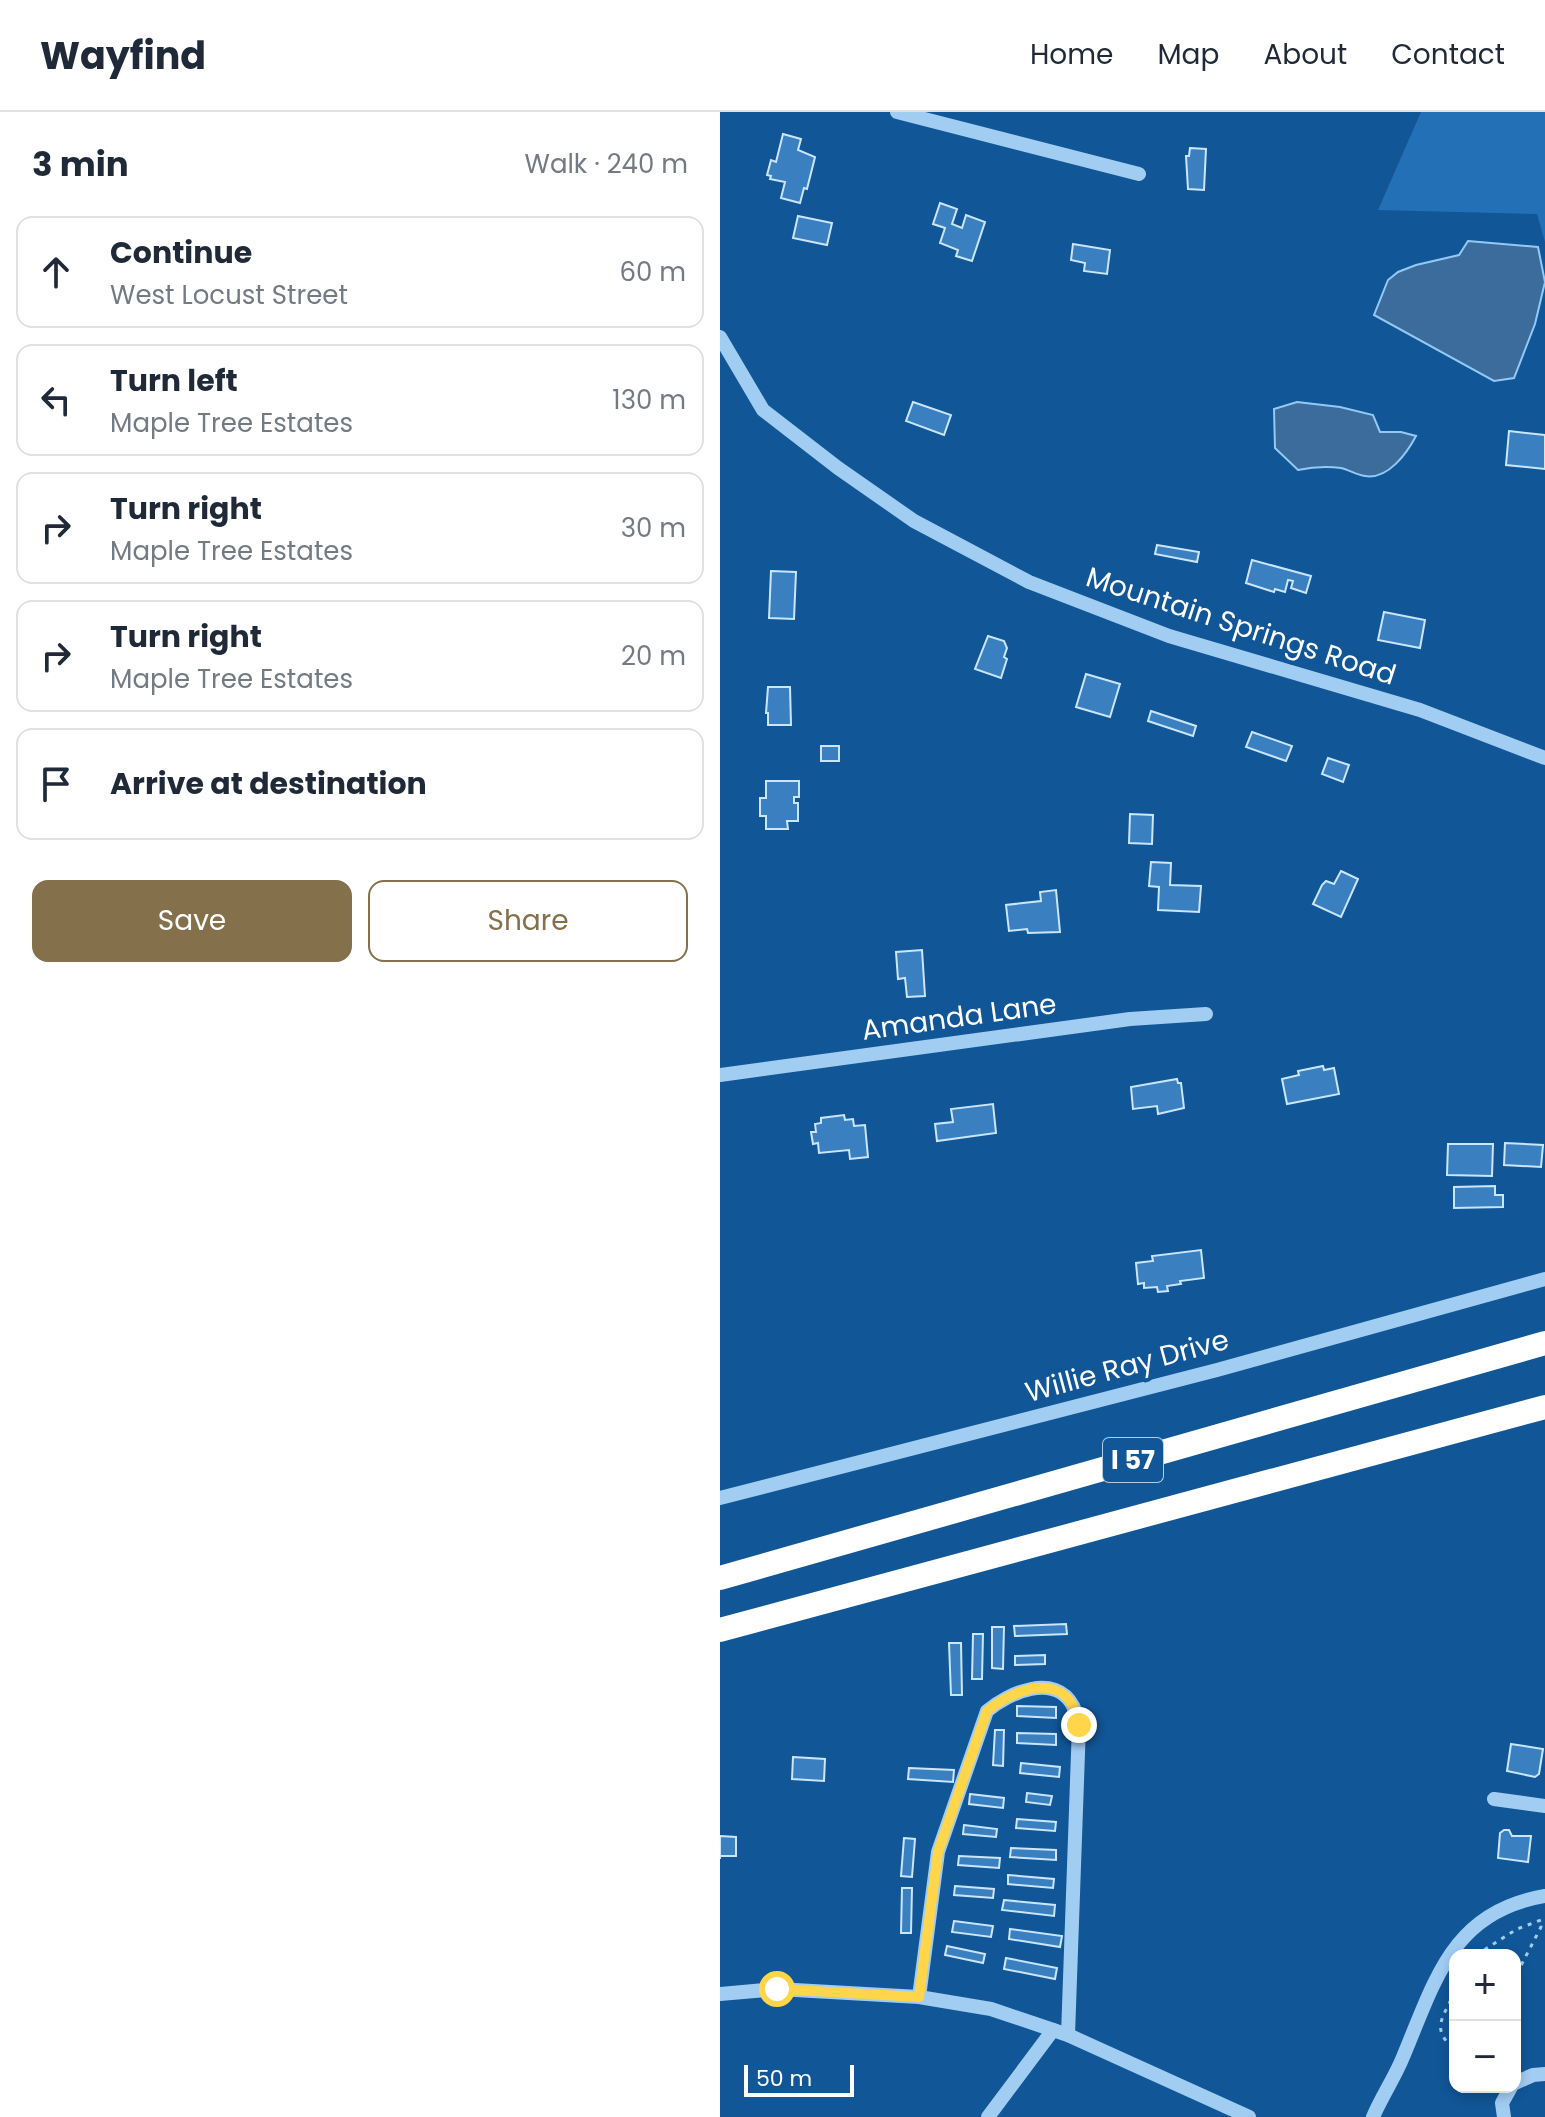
<!DOCTYPE html>
<meta charset="utf-8">
<style>
body{margin:0;font-family:Poppins,sans-serif;background:#f2f2f3;color:#1f2937}
.controls{position:absolute;right:24px;bottom:24px;display:grid;overflow:hidden;border-radius:16px;box-shadow:0 4px 12px #0003}
.controls button{width:72px;height:72px;display:grid;place-items:center;padding:0;border:0;border-bottom:2px solid #e0e1e3;background:#fff;color:#1f2937;font:40px sans-serif}
.scale{position:absolute;left:24px;bottom:20px;width:110px;box-sizing:border-box;padding-left:8px;border:4px solid #fff;border-top:0;font-size:22px;line-height:28px;white-space:nowrap;color:#fff;-webkit-text-stroke:6px #115697;paint-order:stroke}
.stop{position:absolute;width:24px;height:24px;margin:-18px;border:6px solid #ffd54a;border-radius:50%;background:#fff}
.stop.end{background:#ffd54a;border-color:#fff;box-shadow:0 2px 8px #0008}
.list{margin:0;padding:0;list-style:none}
h2{display:flex;justify-content:space-between;align-items:center;height:104px;margin:0;padding:0 32px;font-size:34px}
h2 small{font-size:26px;font-weight:400;color:#747a83}
.list li{display:grid;grid-template-columns:52px 1fr auto;gap:24px;align-items:center;box-sizing:border-box;height:112px;margin:0 16px 16px;padding:0 16px;border:2px solid #e0e1e3;border-radius:16px}
.list b{display:block;font-size:30px;white-space:nowrap}
.list p{margin:0;font-size:26px;white-space:nowrap;color:#747a83}
.list em{font-size:26px;font-style:normal;color:#747a83}
.actions{display:flex;gap:16px;padding:24px 32px}
.actions a{flex:1;padding:18px 0;border:2px solid #84704b;border-radius:16px;text-align:center;font-size:28px;color:#84704b}
.actions .main{background:#84704b;color:#fff}
.icon{flex:none;width:44px;height:44px;fill:none;stroke:currentColor;stroke-width:2;stroke-linecap:round;stroke-linejoin:round}
.map{position:relative;flex:none;width:825px;height:2005px;overflow:hidden}
header{display:flex;align-items:center;gap:48px;box-sizing:border-box;height:112px;padding:0 40px;background:#fff;border-bottom:2px solid #e0e1e3}
header strong{font-size:38px}
nav{display:flex;gap:44px;margin-inline-start:auto;font-size:28px}
main{display:flex}
aside{flex:1;background:#fff}
.map>svg:first-child{display:block}
</style>
<header>
<strong>Wayfind</strong>
<nav><a>Home</a><a>Map</a><a>About</a><a>Contact</a></nav>
</header>
<main>
<aside>
<h2>3 min<small>Walk · 240 m</small></h2>
<ul class="list">
<li><svg class="icon" aria-label="ahead" viewBox="0 0 24 24"><path d="M12 20V5M6 11l6-6 6 6"/></svg><div><b>Continue</b><p>West Locust Street</p></div><em>60 m</em></li>
<li><svg class="icon" aria-label="left" viewBox="0 0 24 24"><path d="M17 20v-9H6M10 6l-5 5 5 5"/></svg><div><b>Turn left</b><p>Maple Tree Estates</p></div><em>130 m</em></li>
<li><svg class="icon" aria-label="right" viewBox="0 0 24 24"><path d="M7 20v-9h11M14 6l5 5-5 5"/></svg><div><b>Turn right</b><p>Maple Tree Estates</p></div><em>30 m</em></li>
<li><svg class="icon" aria-label="right" viewBox="0 0 24 24"><path d="M7 20v-9h11M14 6l5 5-5 5"/></svg><div><b>Turn right</b><p>Maple Tree Estates</p></div><em>20 m</em></li>
<li><svg class="icon" aria-label="arrive" viewBox="0 0 24 24"><path d="M6 21V4h12l-3 4 3 4H6"/></svg><div><b>Arrive at destination</b></div></li>
</ul>
<div class="actions"><a class="main">Save</a><a>Share</a></div>
</aside>
<div class="map">
<svg width="825" height="2005" viewBox="0 0 825 2005">
<rect width="100%" height="100%" fill="#115697"/>
<!-- green -->
<polygon fill="#2470b6" points="701,0 825,0 825,130 817,102 658,98"/>
<!-- water -->
<g fill="#3b6c9c" stroke="#93c9f7" stroke-width="2">
<polygon points="748,129 818,135 825,170 815,212 794,266 774,269 654,203 668,168 678,160 696,153 739,143"/>
<path d="M577,290l43,5 33,8 7,17h21l15,4c-9,17 -28,44 -51,40 -8,-1 -16,-6 -24,-8 -15,-2 -29,-1 -43,2l-23,-22 -1,-39z"/>
</g>
<!-- building -->
<g fill="#3a7fbf" stroke="#cae5fd" stroke-width="2">
<polygon points="63,22 81,27 78,38 95,45 87,77 84,76 80,91 61,86 65,70 50,67 51,64 47,63 51,48 56,50"/>
<polygon points="470,36 486,37 484,78 468,77 466,44 469,44"/>
<polygon points="220,91 237,97 232,112 242,116 246,103 265,110 252,149 236,144 238,138 220,131 225,116 213,112"/>
<polygon points="78,104 112,111 107,133 73,126"/>
<polygon points="353,132 390,138 387,162 364,159 365,151 351,148"/>
<polygon points="193,290 231,303 224,323 186,309"/>
<polygon points="789,319 825,323 825,357 786,353"/>
<polygon points="437,433 479,440 477,450 435,442"/>
<polygon points="532,448 591,464 586,481 571,476 573,469 568,468 565,480 555,477 554,480 526,471"/>
<polygon points="51,459 76,460 74,507 49,506"/>
<polygon points="664,500 705,508 700,536 658,528"/>
<polygon points="268,524 284,529 287,536 284,545 287,547 281,566 255,557"/>
<polygon points="366,562 400,572 390,605 356,595"/>
<polygon points="48,575 70,575 71,613 48,613 48,601 46,601"/>
<polygon points="431,599 476,614 473,624 428,609"/>
<polygon points="532,620 572,634 566,649 526,635"/>
<rect x="101" y="634" width="18" height="15"/>
<polygon points="608,646 629,653 623,670 602,662"/>
<polygon points="46,669 79,669 79,685 74,685 74,691 78,691 78,709 67,709 68,717 46,717 46,704 40,704 40,686 46,686"/>
<polygon points="410,702 433,703 432,732 409,731"/>
<polygon points="431,750 451,751 450,773 481,774 479,800 438,798 439,775 429,774"/>
<polygon points="621,759 638,767 621,805 593,792 602,773 606,769 614,772"/>
<polygon points="336,778 340,820 308,821 307,817 289,819 286,793 321,789 320,780"/>
<polygon points="202,838 205,884 187,885 185,866 178,867 176,840"/>
<polygon points="603,954 604,958 614,956 619,982 567,992 562,967 579,963 578,959"/>
<polygon points="457,967 458,971 461,971 464,996 438,1002 437,994 413,997 411,975"/>
<polygon points="273,992 276,1021 217,1029 215,1012 233,1010 231,997"/>
<polygon points="124,1003 125,1008 133,1007 134,1014 145,1013 148,1045 130,1047 129,1038 99,1041 98,1031 93,1032 91,1020 96,1020 95,1012 101,1011 101,1006"/>
<polygon points="785,1031 823,1033 821,1055 784,1053"/>
<polygon points="728,1032 773,1032 772,1064 727,1063"/>
<polygon points="775,1074 775,1083 783,1083 783,1095 734,1096 734,1075"/>
<polygon points="481,1138 484,1166 460,1169 461,1172 447,1174 448,1179 438,1180 437,1175 424,1176 424,1171 418,1172 416,1151 433,1149 432,1144"/>
<polygon points="346,1512 347,1522 295,1524 294,1514"/>
<polygon points="272,1515 284,1515 283,1557 272,1556"/>
<polygon points="253,1522 263,1522 262,1567 252,1567"/>
<polygon points="229,1531 241,1531 242,1583 231,1583"/>
<polygon points="325,1543 325,1552 295,1553 295,1544"/>
<polygon points="297,1594 336,1595 336,1606 297,1604"/>
<polygon points="275,1618 284,1618 283,1654 273,1653"/>
<polygon points="297,1621 336,1622 336,1633 297,1631"/>
<polygon points="791,1632 823,1637 819,1662 815,1665 787,1659"/>
<polygon points="73,1645 105,1647 104,1669 72,1667"/>
<polygon points="301,1651 340,1655 339,1665 300,1661"/>
<polygon points="189,1656 234,1658 233,1670 188,1667"/>
<polygon points="307,1681 332,1684 330,1693 306,1690"/>
<polygon points="250,1682 284,1686 283,1696 249,1692"/>
<polygon points="297,1707 336,1710 335,1719 296,1716"/>
<polygon points="244,1713 277,1717 276,1725 243,1722"/>
<polygon points="784,1718 789,1718 792,1724 811,1724 808,1750 778,1746 780,1721"/>
<polygon points="0,1724 16,1725 16,1744 0,1744 0,1747"/>
<polygon points="184,1726 195,1727 192,1765 181,1764"/>
<polygon points="291,1736 336,1738 336,1748 290,1745"/>
<polygon points="239,1744 280,1746 279,1756 238,1753"/>
<polygon points="288,1763 334,1767 333,1776 288,1772"/>
<polygon points="235,1774 274,1777 273,1786 234,1783"/>
<polygon points="182,1776 192,1776 191,1821 181,1821"/>
<polygon points="284,1788 335,1793 334,1804 282,1798"/>
<polygon points="234,1809 273,1814 271,1825 232,1820"/>
<polygon points="290,1817 342,1824 340,1835 289,1827"/>
<polygon points="227,1834 265,1842 263,1851 225,1843"/>
<polygon points="286,1846 337,1856 335,1867 284,1857"/>
</g>
<g fill="none" stroke-linecap="round" stroke-linejoin="round">
<!-- path -->
<g stroke="#a2cdf3" stroke-width="3" stroke-dasharray="4 6" stroke-linecap="butt">
<polyline points="756,1843 797,1817 821,1808 821,1815 795,1865"/>
<path d="M735,1879c-11,26 -26,38 0,58"/>
</g>
<!-- minor -->
<g stroke="#a2cdf3" stroke-width="14">
<polyline points="177,0 419,62"/>
<polyline points="0,225 43,298 118,356 194,409 309,470 449,524 700,598 825,646"/>
<polyline points="0,963 410,907 486,902"/>
<polyline points="0,1386 497,1258 825,1167"/>
<polyline points="774,1687 825,1694"/>
<polyline points="0,1882 57,1877 199,1885 271,1897 348,1923 529,2005"/>
<path d="M199,1885l19,-145 49,-141c21,-18 68,-39 86,-5 3,6 4,13 6,19l-11,310"/>
<polyline points="795,1971 813,1963 825,1962"/>
<polyline points="268,2005 333,1918"/>
<path d="M653,2005c9,-21 22,-40 30,-60 32,-76 49,-146 142,-161"/>
<polyline points="784,2005 782,1991 791,1975"/>
</g>
<!-- highway -->
<g stroke="#fff" stroke-width="24">
<polyline points="0,1466 825,1231"/>
<polyline points="0,1518 825,1295"/>
</g>
</g>
<g fill="none" stroke-linecap="round" stroke-linejoin="round">
<!-- route -->
<path stroke="#ffd54a" stroke-width="10" d="M57,1877l142,8 19,-145 49,-141c21,-18 68,-39 86,-5 3,6 4,13 6,19"/>
</g>
<g text-anchor="middle" dominant-baseline="central" stroke-width="8" stroke-linejoin="round" paint-order="stroke">
<!-- shield labels -->
<rect fill="#115697" stroke="#b8cce0" stroke-width="2" x="383" y="1326" width="60" height="44" rx="6"/>
<g font-size="26" font-weight="bold" fill="#fff">
<text x="413" y="1348">I 57</text>
</g>
<!-- street labels -->
<g font-size="28" fill="#fff" stroke="#115697">
<text transform="translate(521 514) rotate(18)">Mountain Springs Road</text>
<text transform="translate(239 905) rotate(-8)">Amanda Lane</text>
<text transform="translate(407 1254) rotate(-15)">Willie Ray Drive</text>
</g>
</g>
</svg>
<div class="controls">
<button>+</button>
<button>−</button>
</div>
<div class="scale">50 m</div>
<div class="stop" style="left:57px;top:1877px"></div>
<div class="stop end" style="left:359px;top:1613px"></div>
</div>
</main>
